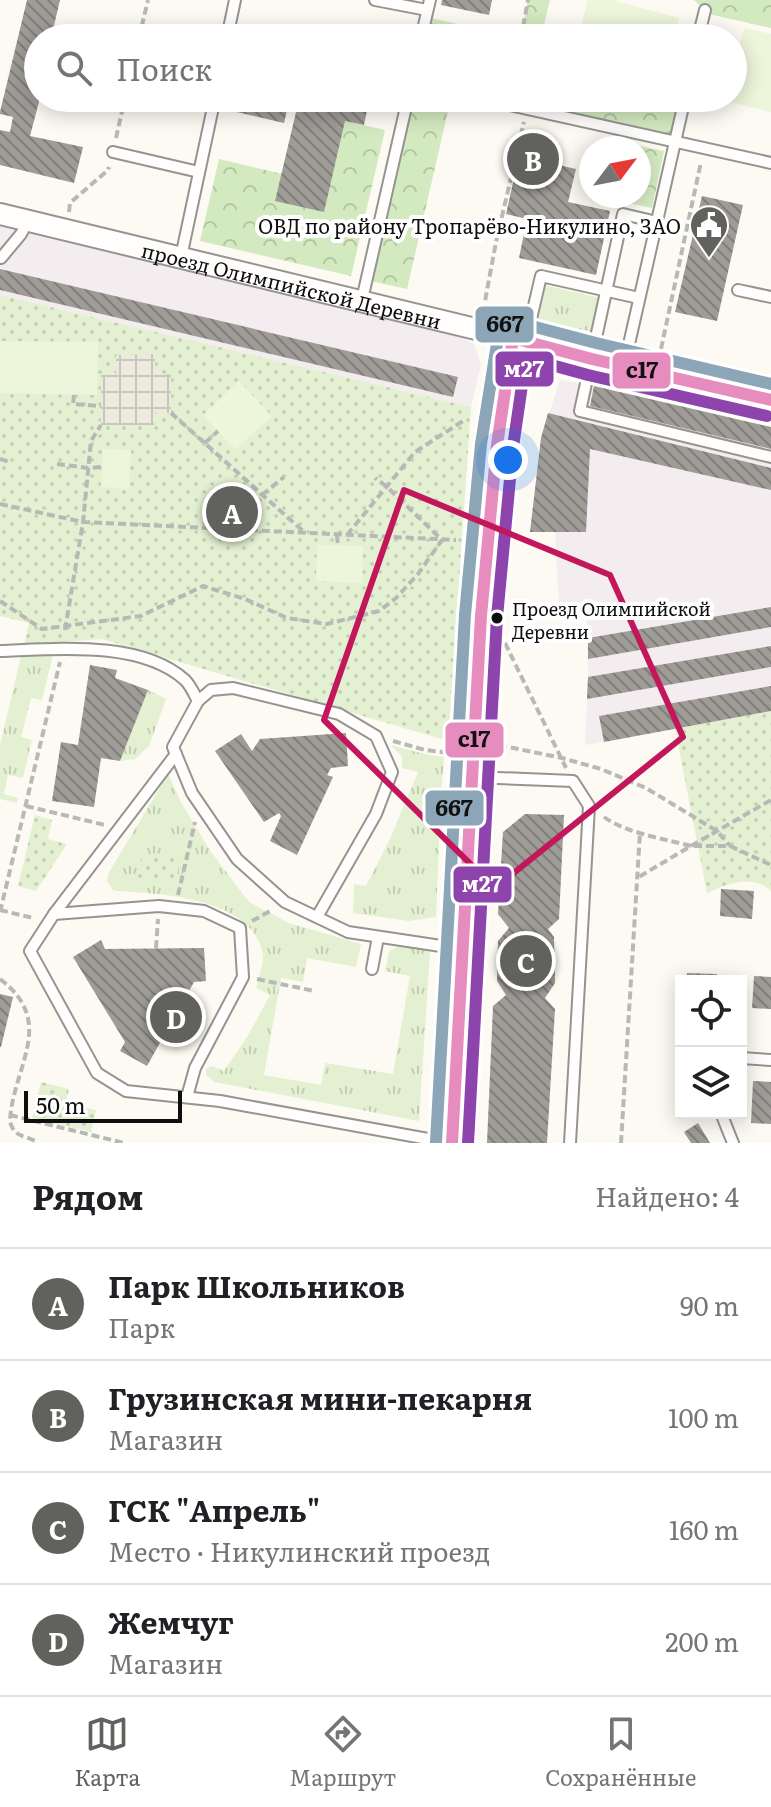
<!DOCTYPE html>
<html lang="ru">
<meta charset="utf-8">
<style>
body{margin:0;font-family:Literata,serif;background:#f2f2f2;color:#202124}
.controls{position:absolute;right:24px;bottom:24px;display:grid;overflow:hidden;border-radius:0px;box-shadow:0 4px 20px #0003}
.controls button{width:72px;height:72px;display:grid;place-items:center;padding:0;border:0;border-bottom:2px solid #e0e0e0;background:#fff;color:#202124;font:40px sans-serif}
.compass{position:absolute;left:579px;top:136px;width:72px;height:72px;border-radius:50%;background:#fff;box-shadow:0 4px 20px #0003;rotate:58deg}
.scale{position:absolute;left:24px;bottom:20px;width:158px;box-sizing:border-box;padding-left:8px;border:4px solid #0e0e0e;border-top:0;font-size:22px;line-height:28px;white-space:nowrap;color:#0e0e0e;-webkit-text-stroke:6px #fff;paint-order:stroke}
.you{position:absolute;left:508px;top:460px;width:28px;height:28px;margin:-20px;border:6px solid #fff;border-radius:50%;background:#1a73e8;box-shadow:0 0 0 12px #1a73e833}
.badge{display:grid;place-items:center;width:52px;height:52px;border-radius:50%;background:#61615e;color:#fff;font-size:26px;font-weight:700}
.pin{position:absolute;translate:-50% -50%;border:4px solid #fff;box-shadow:0 2px 8px #0006}
.list{margin:0;padding:0;list-style:none}
h2{display:flex;justify-content:space-between;align-items:center;height:104px;margin:0;padding:0 32px;font-size:34px}
h2 small{font-size:26px;font-weight:400;color:#757577}
.list li{display:grid;grid-template-columns:52px 1fr auto;gap:24px;align-items:center;box-sizing:border-box;height:112px;padding:0 32px;border-top:2px solid #e0e0e0}
.list b{display:block;font-size:30px;white-space:nowrap}
.list p{margin:0;font-size:26px;white-space:nowrap;color:#757577}
.list em{font-size:26px;font-style:normal;color:#757577}
.icon{flex:none;width:44px;height:44px;fill:none;stroke:currentColor;stroke-width:2;stroke-linecap:round;stroke-linejoin:round}
.map{position:relative;flex:none;width:771px;height:1143px;overflow:hidden}
.search{position:absolute;background:#fff;box-shadow:0 4px 20px #0003;left:24px;right:24px;top:24px;height:88px;display:flex;align-items:center;gap:20px;box-sizing:border-box;padding:0 28px;border-radius:44px;color:#757577;font-size:30px}
.sheet{height:552px;background:#fff}
nav{display:flex;justify-content:space-around;align-items:center;box-sizing:border-box;height:112px;border-top:2px solid #e0e0e0;background:#fff;font-size:22px;color:#757577}
nav a{display:grid;justify-items:center;gap:4px}
nav .on{color:#61615e}
.map>svg:first-child{display:block}
</style>
<div class="map">
<svg width="771" height="1143" viewBox="0 0 771 1143">
<defs>
<pattern id="grass-tufts" width="24" height="20" patternUnits="userSpaceOnUse" patternTransform="scale(2)"><rect width="24" height="20" fill="#e3f1d2"/><path d="M3 7l-1-3M5 7V3M7 7l1-3M15 17l-1-3M17 17v-4M19 17l1-3" fill="none" stroke="#c2cdb3"/></pattern>
<pattern id="forest-crowns" width="20" height="18" patternUnits="userSpaceOnUse" patternTransform="scale(2)"><rect width="20" height="18" fill="#d3e9bf"/><path d="M2 6a3 3 0 1 1 6 0M12 15a3 3 0 1 1 6 0" fill="none" stroke="#b4c7a3"/></pattern>
<pattern id="park-dots" width="8" height="8" patternUnits="userSpaceOnUse" patternTransform="scale(2)"><rect width="8" height="8" fill="#e3f1d2"/><path d="M2 2h.1M6 6h.1" fill="none" stroke="#c2cdb3" stroke-width="1.8" stroke-linecap="round"/></pattern>
<pattern id="plaza-grid" width="8" height="8" patternUnits="userSpaceOnUse" patternTransform="scale(2)"><rect width="8" height="8" fill="#ece9dd"/><path d="M0 4h8M4 0v8" fill="none" stroke="#c9c7bc"/></pattern>
<pattern id="building-back-hatch" width="6" height="6" patternUnits="userSpaceOnUse" patternTransform="scale(2)"><rect width="6" height="6" fill="#9f9c98"/><path d="M-1 5l2 2M0 0l6 6M5-1l2 2" fill="none" stroke="#807e7a"/></pattern>
</defs>
<rect width="100%" height="100%" fill="#fcfaf2"/>
<!-- industrial -->
<g fill="#f3edef">
<polygon points="0,224 459,336 474,344 481,364 471,407 0,295"/>
<polygon points="560,380 594,386 771,427 771,711 585,745 588,677 587,609 559,606 555,532 530,532 541,438"/>
</g>
<!-- grass -->
<g fill="url(#grass-tufts)">
<polygon points="539,284 605,299 597,333 531,318"/>
<polygon points="53,655 42,700 31,698 21,737 32,740 23,778 8,775 4,794 18,798 17,803 0,799 0,745 21,656"/>
<polygon points="148,690 166,699 149,746 135,759 120,761"/>
<polygon points="391,745 424,754 444,757 441,795 436,917 409,921 353,913 354,884 366,886 390,839 418,772 402,768 402,757"/>
<path d="M168,774l14,30 29,48 38,50 40,21 72,21 -5,23 -49,-9 -4,24 -22,-4 -17,97 57,10 4,-22 68,11 17,-98 -25,-5 4,-19 10,-6 31,5 -11,170 -205,-39 -8,-7v-6l5,-3 13,5 25,-37 21,-39 -14,-7c3,-12 9,-26 6,-37 -12,-54 -105,-58 -148,-60l-7,-10 1,-7z"/>
</g>
<!-- forest -->
<g fill="url(#forest-crowns)">
<polygon points="528,0 550,0 542,33 558,38 421,38 426,17 521,38"/>
<polygon points="694,0 771,0 771,28 709,14"/>
<polygon points="408,98 451,98 407,289 366,280"/>
<polygon points="478,98 685,98 675,142"/>
<polygon points="345,121 385,130 351,276 200,241 219,159 282,174"/>
<polygon points="626,143 664,151 652,208 614,200 615,196 639,196 639,148 625,148"/>
</g>
<!-- park -->
<g fill="url(#park-dots)">
<polygon points="0,295 471,407 448,741 102,639 24,645 29,623 0,616"/>
<path d="M771,711v180c-18,-18 -45,-6 -64,2l-32,-164z"/>
<polygon points="35,815 52,820 48,839 67,844 36,891 18,886"/>
<polygon points="155,853 181,858 175,884 135,877 141,859"/>
<polygon points="41,1082 69,1089 66,1103 96,1110 91,1132 32,1118"/>
</g>
<!-- pitch -->
<g fill="#edf5db">
<polygon points="588,0 612,0 679,18 674,38 578,37"/>
<polygon points="744,28 771,34 771,112 726,101 727,98 733,98 733,74"/>
<polygon points="0,341 98,342 97,395 0,393"/>
<polygon points="239,381 272,416 235,450 203,415"/>
<polygon points="103,449 131,450 129,489 101,487"/>
<polygon points="317,545 363,546 362,583 316,581"/>
</g>
<!-- plaza -->
<polygon fill="url(#plaza-grid)" points="155,354 155,374 171,374 171,413 154,413 154,425 101,425 101,375 116,375 116,355"/>
<!-- building -->
<g fill="url(#building-back-hatch)">
<polygon points="27,0 60,0 52,34 62,38 38,38 38,98 40,98 30,136 83,147 74,183 0,165 0,130 10,132 13,117 0,114 0,112"/>
<polygon points="442,0 492,0 489,15 441,5"/>
<polygon points="231,98 357,98 369,101 364,125 345,121 324,212 275,201 297,108 288,106 284,123 228,110"/>
<polygon points="519,156 576,169 568,202 610,211 596,275 519,258 527,219 506,214"/>
<polygon points="702,196 743,205 717,321 675,312"/>
<polygon points="0,269 458,377 453,397 0,290"/>
<polygon points="594,386 771,427 771,449 590,406"/>
<polygon points="548,413 771,468 771,490 590,449 586,532 530,532 541,438"/>
<polygon points="771,607 771,627 588,659 588,638"/>
<polygon points="771,646 771,667 587,699 588,677"/>
<polygon points="90,665 117,670 115,678 148,690 120,761 101,758 94,807 52,801 61,742 78,745"/>
<polygon points="771,686 771,711 604,742 599,716"/>
<polygon points="346,733 348,766 331,768 327,775 333,777 297,855 270,841 281,816 279,813 264,822 215,751 241,734 252,751 260,739"/>
<polygon points="525,814 564,815 559,919 548,929 554,937 555,983 545,998 555,1009 547,1143 487,1143 493,1006 506,995 497,981 498,941 509,928 498,914 503,832"/>
<polygon points="721,889 754,891 752,919 720,916"/>
<polygon points="101,940 105,949 204,948 206,981 194,982 147,1066 120,1051 125,1042 73,957"/>
<polygon points="687,973 717,974 717,981 687,981"/>
<polygon points="754,976 771,977 771,1009 752,1008"/>
<polygon points="0,994 13,997 1,1047 0,1047"/>
<polygon points="753,1081 771,1082 771,1124 751,1123"/>
<polygon points="698,1123 710,1143 691,1143 684,1132"/>
</g>
<g fill="none" stroke-linecap="round" stroke-linejoin="round">
<!-- lane casing -->
<g stroke="#959491" stroke-width="14">
<g id="lane">
<polyline points="375,0 427,10"/>
<polyline points="227,38 235,0"/>
<polyline points="421,38 430,0"/>
<polyline points="698,38 705,10"/>
<polyline points="478,98 771,163"/>
<polyline points="113,152 199,172"/>
<polyline points="657,222 623,214 580,411 771,457"/>
<polyline points="181,257 215,98"/>
<polyline points="1,258 21,234 28,221"/>
<polyline points="738,290 771,297"/>
<polyline points="364,291 408,98"/>
<polyline points="526,340 541,276 639,298"/>
<polyline points="627,353 685,98"/>
<path d="M0,651c56,-2 141,-11 185,29 6,6 9,14 13,21l-25,46 19,46 45,66 48,43 63,30 113,17"/>
<polyline points="198,701 211,690 233,688 339,714 376,736 392,772 376,814 317,917"/>
<polyline points="176,754 54,914 30,951 97,1073 126,1091 220,1101 428,1139 450,1140"/>
<polyline points="474,777 573,781 589,806 570,1143"/>
<polyline points="54,914 159,906 204,911 240,928 243,977 195,1068 187,1097"/>
<polyline points="372,969 378,937"/>
<polyline points="741,1058 771,1060"/>
<polyline points="721,1113 733,1143"/>
</g>
</g>
<!-- street casing -->
<g stroke="#959491" stroke-width="24">
<g id="street">
<path id="s1" d="M0,214l513,124"/>
</g>
</g>
<!-- secondary casing -->
<g stroke="#8c8b87" stroke-width="34">
<polyline id="secondary" points="452,1143 481,616 497,445 513,338 592,359 771,400"/>
</g>
<!-- path -->
<g stroke="#b8b8b6" stroke-width="4" stroke-dasharray="8 4" stroke-linecap="butt">
<polyline points="139,38 148,0"/>
<polyline points="521,38 528,0"/>
<polyline points="116,138 125,98"/>
<polyline points="69,212 70,203 108,170 109,167"/>
<polyline points="483,312 496,242 524,122"/>
<polyline points="661,349 701,162"/>
<polyline points="74,395 73,404 101,406"/>
<polyline points="171,413 304,532"/>
<polyline points="205,443 218,431"/>
<polyline points="0,459 10,462"/>
<polyline points="57,464 88,468 102,467"/>
<polyline points="262,495 284,477"/>
<polyline points="0,504 83,522 456,540"/>
<polyline points="337,535 338,546"/>
<polyline points="347,535 415,452 466,419"/>
<polyline points="0,601 42,629 141,616 203,586 245,599 287,618 327,624 379,611 396,598 418,574 442,540 386,486 375,478"/>
<polyline points="65,630 83,522 91,441 101,425"/>
<polyline points="505,643 566,768"/>
<polyline points="393,741 425,750 451,753"/>
<polyline points="499,745 562,758 601,769 646,788 717,831 730,846"/>
<polyline points="26,806 105,825"/>
<path d="M604,817c22,16 61,22 87,29l-54,32"/>
<polyline points="691,846 771,800"/>
<polyline points="694,846 730,846 771,865"/>
<polyline points="178,895 195,822"/>
<polyline points="0,910 33,918"/>
<polyline points="0,912 60,662"/>
<polyline points="252,921 272,910"/>
<polyline points="156,948 158,919"/>
<path d="M0,979c58,44 12,88 10,143 5,17 16,12 28,21"/>
<polyline points="257,979 314,991"/>
<polyline points="10,1115 124,1143"/>
<polyline points="621,1143 640,832"/>
</g>
<!-- lane -->
<use href="#lane" stroke="#fffefd" stroke-width="10"/>
<!-- street -->
<use href="#street" stroke="#fffefd" stroke-width="20"/>
<!-- secondary -->
<use href="#secondary" stroke="#f5f4ea" stroke-width="30"/>
<!-- bus-1 casing -->
<g stroke="#fff" stroke-width="18">
<g id="bus-1">
<polyline points="513,338 592,359 771,400"/>
<polyline points="452,1143 481,616 497,445 513,338"/>
</g>
</g>
<!-- bus-2 casing -->
<g stroke="#fff" stroke-width="18">
<polyline id="bus-2" points="468,1143 497,617 513,447 526,358 588,375 767,416"/>
</g>
<!-- bus-3 casing -->
<g stroke="#fff" stroke-width="18">
<polyline id="bus-3" points="436,1142 465,615 481,444 499,331 506,323 516,322 596,343 771,384"/>
</g>
<!-- bus-1 -->
<use href="#bus-1" stroke="#e78cbe" stroke-width="12"/>
<!-- bus-2 -->
<use href="#bus-2" stroke="#8e44ad" stroke-width="12"/>
<!-- bus-3 -->
<use href="#bus-3" stroke="#8ca5b7" stroke-width="12"/>
</g>
<!-- marked area -->
<path fill="none" stroke="#c2185b" stroke-width="6" stroke-linejoin="round" d="M404,490l206,85 73,162 -188,151 -171,-168z"/>
<!-- icons -->
<defs>
<g id="civic-pin" transform="scale(2)"><path d="M0 17L-7.5 6A9.5 9.5 0 1 1 7.5 6Z" fill="#61615e" stroke="#fff"/><path d="M-.6-6.5H3V-4.5H.6V-3L4-1V1h2V6H-6V1h2V-1L-.6-3ZM-1.2 2.5V6h2.4V2.5Z" fill="#fff"/></g>
</defs>
<g fill-rule="evenodd">
<use href="#civic-pin" x="709" y="225"/>
</g>
<!-- markers -->
<circle fill="#0e0e0e" stroke="#fff" stroke-width="3" cx="497" cy="618" r="7"/>
<g text-anchor="middle" dominant-baseline="central" stroke-width="8" stroke-linejoin="round" paint-order="stroke">
<!-- bus labels -->
<g font-size="18" fill="#0e0e0e" stroke="#fff" text-anchor="start">
<text x="512" y="608">Проезд Олимпийской<tspan x="512" dy="23">Деревни</tspan></text>
</g>
<!-- poi labels -->
<g font-size="20" fill="#0e0e0e" stroke="#fff" text-anchor="end">
<text x="681" y="225">ОВД по району Тропарёво-Никулино, ЗАО</text>
</g>
<!-- street labels -->
<g font-size="20" fill="#0e0e0e" stroke="#fff">
<text stroke="none"><textPath href="#s1" startOffset="300">проезд Олимпийской Деревни</textPath></text>
</g>
</g>
<g stroke="#fff" stroke-width="3">
<rect x="474" y="305" width="61" height="39" rx="8" fill="#8ca5b7"/>
<rect x="494" y="350" width="61" height="38" rx="8" fill="#8e44ad"/>
<rect x="611" y="351" width="61" height="39" rx="8" fill="#e78cbe"/>
<rect x="444" y="721" width="61" height="38" rx="8" fill="#e78cbe"/>
<rect x="424" y="789" width="61" height="38" rx="8" fill="#8ca5b7"/>
<rect x="452" y="865" width="61" height="39" rx="8" fill="#8e44ad"/>
</g>
<g font-size="22" text-anchor="middle" font-weight="bold" fill="#fff">
<text x="524" y="377">м27</text>
<text x="482" y="892">м27</text>
</g>
<g font-size="22" text-anchor="middle" font-weight="bold" fill="#111">
<text x="505" y="332">667</text>
<text x="642" y="378">с17</text>
<text x="474" y="747">с17</text>
<text x="454" y="816">667</text>
</g>
</svg>
<div class="controls">
<button><svg class="icon" aria-label="locate" viewBox="0 0 24 24"><circle cx="12" cy="12" r="6"/><path d="M12 2v4M12 18v4M2 12h4M18 12h4"/></svg></button>
<button><svg class="icon" aria-label="layers" viewBox="0 0 24 24"><path d="M12 4l9 5-9 5-9-5zM3 14l9 5 9-5"/></svg></button>
</div>
<svg class="compass" viewBox="-18 -18 36 36"><path d="M0-13l5 13h-10z" fill="#e53935"/><path d="M0 13l5-13h-10z" fill="#757577"/></svg>
<div class="scale">50 m</div>
<div class="you"></div>
<div class="pin badge" style="left:232px;top:512px">A</div>
<div class="pin badge" style="left:533px;top:159px">B</div>
<div class="pin badge" style="left:526px;top:961px">C</div>
<div class="pin badge" style="left:176px;top:1017px">D</div>
<div class="search"><svg class="icon" aria-label="search" viewBox="0 0 24 24"><circle cx="10" cy="10" r="6"/><path d="M15 15l6 6"/></svg>Поиск</div>
</div>
<section class="sheet">
<h2>Рядом<small>Найдено: 4</small></h2>
<ul class="list">
<li><span class="badge">A</span><div><b>Парк Школьников</b><p>Парк</p></div><em>90 m</em></li>
<li><span class="badge">B</span><div><b>Грузинская мини-пекарня</b><p>Магазин</p></div><em>100 m</em></li>
<li><span class="badge">C</span><div><b>ГСК &quot;Апрель&quot;</b><p>Место · Никулинский проезд</p></div><em>160 m</em></li>
<li><span class="badge">D</span><div><b>Жемчуг</b><p>Магазин</p></div><em>200 m</em></li>
</ul>
</section>
<nav>
<a class="on"><svg class="icon" aria-label="map" viewBox="0 0 24 24"><path d="M3 6l6-2 6 2 6-2v14l-6 2-6-2-6 2zM9 4v14M15 6v14"/></svg>Карта</a>
<a><svg class="icon" aria-label="directions" viewBox="0 0 24 24"><path d="M12 3l9 9-9 9-9-9zM9 14v-3h6M13 9l2 2-2 2"/></svg>Маршрут</a>
<a><svg class="icon" aria-label="saved" viewBox="0 0 24 24"><path d="M7 4h10v16l-5-4-5 4z"/></svg>Сохранённые</a>
</nav>
